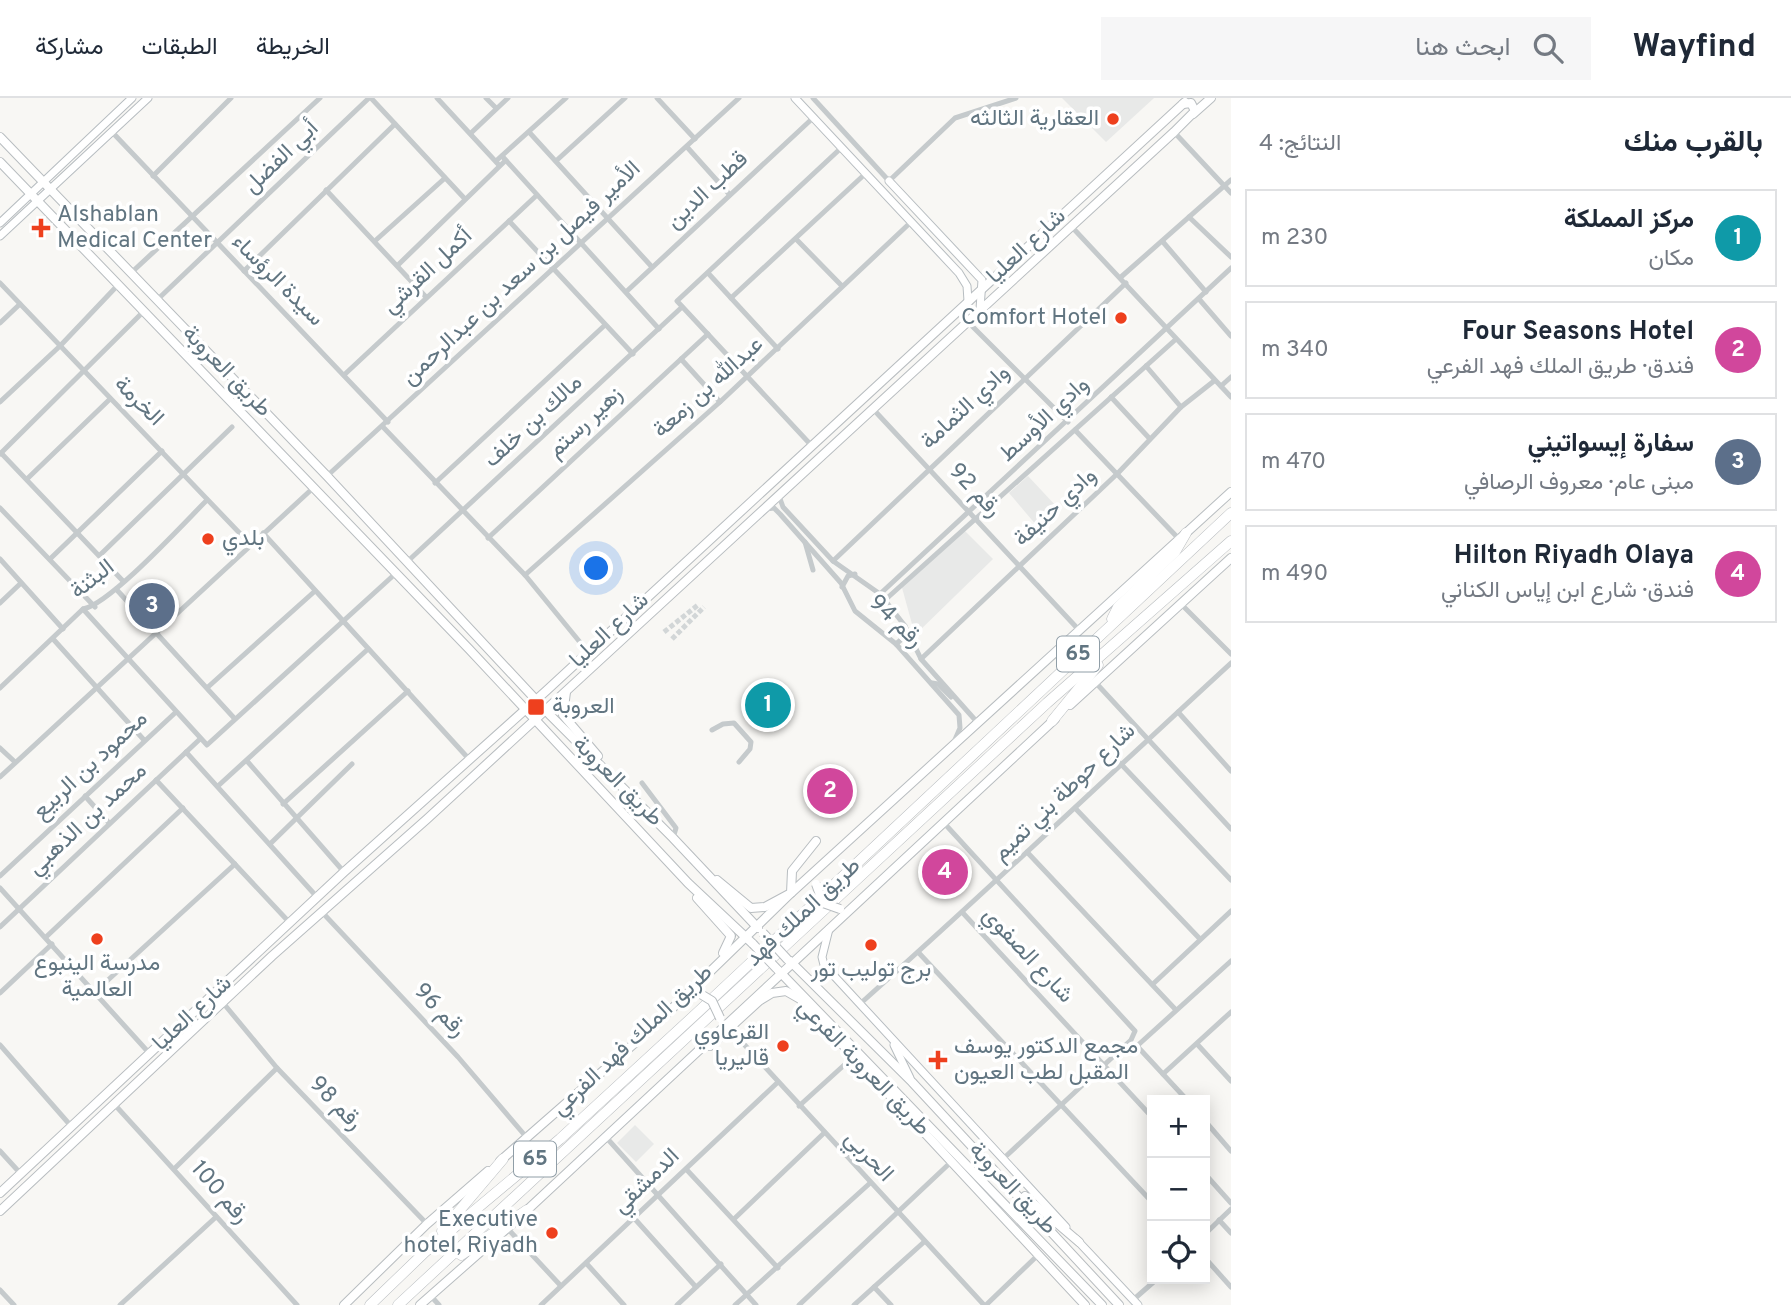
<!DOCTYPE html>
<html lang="ar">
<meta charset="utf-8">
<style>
body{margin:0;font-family:Overpass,Vazirmatn,sans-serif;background:#f6f6f7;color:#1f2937;direction:rtl}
.controls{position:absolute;right:21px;bottom:21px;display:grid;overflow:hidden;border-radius:0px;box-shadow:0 4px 18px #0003}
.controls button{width:63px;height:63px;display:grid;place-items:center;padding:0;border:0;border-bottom:2px solid #e0e1e3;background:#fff;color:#1f2937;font:35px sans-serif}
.you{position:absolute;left:597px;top:471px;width:24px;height:24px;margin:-18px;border:5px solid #fff;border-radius:50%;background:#1a73e8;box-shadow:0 0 0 10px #1a73e833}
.badge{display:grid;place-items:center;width:46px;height:46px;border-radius:50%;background:#d93025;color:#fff;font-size:23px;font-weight:700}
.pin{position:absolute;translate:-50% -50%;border:4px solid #fff;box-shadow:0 2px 7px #0006}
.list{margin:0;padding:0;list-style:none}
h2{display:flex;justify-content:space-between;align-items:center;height:91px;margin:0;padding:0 28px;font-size:30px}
h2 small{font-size:23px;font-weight:400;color:#747a83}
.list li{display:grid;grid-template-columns:46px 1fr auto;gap:21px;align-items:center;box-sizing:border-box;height:98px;margin:0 14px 14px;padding:0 14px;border:2px solid #e0e1e3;border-radius:0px}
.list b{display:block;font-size:26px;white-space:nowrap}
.list p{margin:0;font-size:23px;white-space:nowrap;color:#747a83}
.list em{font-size:23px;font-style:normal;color:#747a83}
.icon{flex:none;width:38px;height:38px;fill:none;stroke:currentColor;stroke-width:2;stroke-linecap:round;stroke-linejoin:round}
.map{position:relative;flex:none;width:1231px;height:1207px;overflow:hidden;direction:ltr}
header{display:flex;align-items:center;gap:42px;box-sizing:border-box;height:98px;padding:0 35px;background:#fff;border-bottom:2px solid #e0e1e3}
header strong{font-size:33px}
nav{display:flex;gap:38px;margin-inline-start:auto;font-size:24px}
.search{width:490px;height:63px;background:#f6f6f7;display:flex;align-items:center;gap:18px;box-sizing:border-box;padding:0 24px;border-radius:0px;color:#747a83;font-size:26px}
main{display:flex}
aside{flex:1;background:#fff}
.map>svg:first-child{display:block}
</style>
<header>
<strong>Wayfind</strong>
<div class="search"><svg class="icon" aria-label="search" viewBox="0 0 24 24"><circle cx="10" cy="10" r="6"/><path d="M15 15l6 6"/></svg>ابحث هنا</div>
<nav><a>الخريطة</a><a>الطبقات</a><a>مشاركة</a></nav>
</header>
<main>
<aside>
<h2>بالقرب منك<small>النتائج: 4</small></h2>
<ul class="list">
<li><span class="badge" style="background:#0f9aa8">1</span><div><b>مركز المملكة</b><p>مكان</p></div><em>230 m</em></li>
<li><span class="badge" style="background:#d1479c">2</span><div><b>Four Seasons Hotel</b><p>فندق · طريق الملك فهد الفرعي</p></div><em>340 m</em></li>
<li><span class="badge" style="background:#5c6f8a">3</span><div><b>سفارة إيسواتيني</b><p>مبنى عام · معروف الرصافي</p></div><em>470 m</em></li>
<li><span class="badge" style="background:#d1479c">4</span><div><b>Hilton Riyadh Olaya</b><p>فندق · شارع ابن إياس الكناني</p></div><em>490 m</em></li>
</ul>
</aside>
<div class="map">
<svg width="1231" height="1207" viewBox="0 0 1231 1207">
<rect width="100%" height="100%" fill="#f8f7f4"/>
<!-- built -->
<g fill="#e8e9e8">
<polygon points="1062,0 1154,0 1106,44"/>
<polygon points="1028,378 1057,409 1037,428 1009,395"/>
<polygon points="963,431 993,461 915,537 901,486"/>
<polygon points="635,1027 654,1046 636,1064 617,1045"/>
</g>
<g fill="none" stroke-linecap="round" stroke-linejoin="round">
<!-- street-tunnel -->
<g stroke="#d2d6d7" stroke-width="5" stroke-dasharray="5 2.5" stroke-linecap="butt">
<polyline points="664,534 698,507"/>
<polyline points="672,541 704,509"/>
</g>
<!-- secondary casing -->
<g stroke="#b7bdc1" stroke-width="9">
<g id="secondary">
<polyline points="795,0 959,175 967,188 968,203"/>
<polyline points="889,83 982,182 980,211"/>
<polyline points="0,125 132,0"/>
<polyline points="0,138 148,0"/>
<polyline points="829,831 822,859 824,867 1066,1129"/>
<polyline points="894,947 910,980"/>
<polyline points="1076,1141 1138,1207"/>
</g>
</g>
<!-- primary casing -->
<g stroke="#b8bdc0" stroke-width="10">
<g id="primary">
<polyline points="1193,16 1211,0"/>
<polyline points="0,39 327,378 551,618 673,740 758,830"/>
<polyline points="0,64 469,551 688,785 753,846"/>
<polyline points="566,594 563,617 598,658"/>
<polyline points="1070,607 1231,460"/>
<polyline points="717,782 751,810 765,809 791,795 792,773 816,743"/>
<polyline points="697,800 731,838 723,855"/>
<polyline points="790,863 912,984 1119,1207"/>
<polyline points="778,872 1102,1207"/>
<polyline points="710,948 759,903 772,895 786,893 800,901 1085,1207"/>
<polyline points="500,1063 652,930 791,795 1231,394"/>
<polyline points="0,1095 344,774 546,593 1185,4"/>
<polyline points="1025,1098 1079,1144"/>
<polyline points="0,1113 272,858 427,721 1174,34 1195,13 1191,5 1183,6"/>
<polyline points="524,1115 1055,621"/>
<polyline points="344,1207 427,1126 488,1073"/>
<polyline points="420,1207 512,1126"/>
</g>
</g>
<!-- highway casing -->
<g stroke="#b9bdc0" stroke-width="11">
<g id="highway">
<polyline points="1112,521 1118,509 1175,454 1186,435"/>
<polyline points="1052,623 1098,567"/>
<polyline points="442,1133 503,1061"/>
<polyline points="461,1157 527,1112"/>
<polyline points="370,1207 425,1154 560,1041 698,914 1231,415"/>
<polyline points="398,1207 1047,605 1231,443"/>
</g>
</g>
<!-- street -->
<g stroke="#c5cacc" stroke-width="5">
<polyline points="371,0 465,101"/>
<polyline points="437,0 498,66"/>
<polyline points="486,0 496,10"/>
<polyline points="657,0 695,41"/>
<polyline points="813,0 889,83 955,20 1016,0"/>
<polyline points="529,34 652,169"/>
<polyline points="1174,34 1231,95"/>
<polyline points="113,35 388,324"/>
<polyline points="471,35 508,0"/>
<polyline points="687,49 730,97"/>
<polyline points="502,58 659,231"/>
<polyline points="496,63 566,0"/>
<polyline points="556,63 625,0"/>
<polyline points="153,78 231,0"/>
<polyline points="326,92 426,199"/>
<polyline points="1189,119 1231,159"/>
<polyline points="509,123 633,256"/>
<polyline points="1071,128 1231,299"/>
<polyline points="796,141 842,188"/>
<polyline points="376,142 445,80"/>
<polyline points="1163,144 1206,194"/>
<polyline points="398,167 505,63"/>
<polyline points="244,173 395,26"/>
<polyline points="132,174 320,0"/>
<polyline points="708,175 778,251"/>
<polyline points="1121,179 1231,82"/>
<polyline points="0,185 251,447"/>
<polyline points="627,193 814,19"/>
<polyline points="731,200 865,76"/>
<polyline points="1199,201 1231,238"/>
<polyline points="157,202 369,0"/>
<polyline points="967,223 1068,324"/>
<polyline points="0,225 20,206"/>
<polyline points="681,261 720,304"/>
<polyline points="1146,268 1181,309"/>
<polyline points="344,277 537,97"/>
<polyline points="1221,288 1231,279"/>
<polyline points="1111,299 1150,341"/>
<polyline points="0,304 60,248 117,188"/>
<polyline points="873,311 1078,531"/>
<polyline points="383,329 525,477 588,554"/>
<polyline points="1075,332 1179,441"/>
<polyline points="811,347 677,203 840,51"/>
<polyline points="1,355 123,483"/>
<polyline points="0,356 143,214"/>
<polyline points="327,378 739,0"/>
<polyline points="27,381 110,301"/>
<polyline points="435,385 605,227"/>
<polyline points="779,398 783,409 833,463 880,496 905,528 921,561 977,624"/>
<polyline points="0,410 95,509"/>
<polyline points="766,411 774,410 780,416 841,485 855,513 896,546 959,617 960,630 954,644"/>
<polyline points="263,435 468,660"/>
<polyline points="488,440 708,236"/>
<polyline points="805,444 813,472"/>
<polyline points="100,457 232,329"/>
<polyline points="0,461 63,531"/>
<polyline points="50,461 162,353"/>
<polyline points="408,463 682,209"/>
<polyline points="833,463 1126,185"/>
<polyline points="525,477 720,304 911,124"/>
<polyline points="842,489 848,478 855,476"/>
<polyline points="116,491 235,621"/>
<polyline points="880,496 1231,170"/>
<polyline points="885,502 1175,242"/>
<polyline points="0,505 21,485"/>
<polyline points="1181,506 1231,556"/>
<polyline points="83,511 207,647 395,476"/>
<polyline points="54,542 144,642"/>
<polyline points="896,546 903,540 905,528"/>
<polyline points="921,561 1118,375 1181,309 1214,283"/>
<polyline points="932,585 938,586 951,599"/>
<polyline points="1096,585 1231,731"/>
<polyline points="208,589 315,493"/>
<path d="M0,590l83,-79c27,-5 100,-85 124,-109"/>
<polyline points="1178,614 1231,673"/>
<polyline points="712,632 723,626 734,625 751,644 750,651 739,664"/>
<polyline points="0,650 15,664"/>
<polyline points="186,654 317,799"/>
<polyline points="247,663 344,774"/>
<polyline points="1120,665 1231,782"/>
<polyline points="0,679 312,391"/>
<polyline points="156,682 289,824"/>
<polyline points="642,685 676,730 673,740"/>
<polyline points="218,688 368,551"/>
<polyline points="85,698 109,725"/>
<polyline points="283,706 408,593"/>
<polyline points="1075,710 1200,841"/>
<polyline points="944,725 1135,933 1131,942 1004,1060"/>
<polyline points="270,746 352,666"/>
<polyline points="1027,754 1176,912"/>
<polyline points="0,778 176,614"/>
<polyline points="0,790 150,956"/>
<polyline points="321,813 458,959 528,1041"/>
<polyline points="962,814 1152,1019"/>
<polyline points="0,829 200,641"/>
<polyline points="46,839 183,710"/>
<polyline points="918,854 1152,1104"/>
<polyline points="1154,885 1231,813"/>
<polyline points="96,893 235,766"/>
<polyline points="0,895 52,846"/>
<path d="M861,905c125,-111 247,-227 370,-340"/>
<polyline points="224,906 277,970 427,1126"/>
<polyline points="730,931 984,1207"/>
<polyline points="1197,946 1231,983"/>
<polyline points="0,947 71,1028"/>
<polyline points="1137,948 1231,863"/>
<polyline points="1137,948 1187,1002"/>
<polyline points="1163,976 1231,914"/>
<polyline points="115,1007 297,1207"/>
<polyline points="799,1008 853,959"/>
<polyline points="1205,1023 1231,1053"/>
<polyline points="605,1038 756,1207"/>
<polyline points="0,1053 21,1076"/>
<polyline points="174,1071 277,970"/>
<polyline points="686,1071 778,1170"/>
<polyline points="1205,1076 1231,1105"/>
<polyline points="634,1120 696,1189"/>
<polyline points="734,1121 823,1036"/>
<polyline points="1219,1122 1231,1135"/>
<polyline points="508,1131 561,1188"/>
<polyline points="1205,1136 1231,1111"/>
<polyline points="1205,1160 1231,1189"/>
<polyline points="586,1165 624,1207"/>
<polyline points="874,1189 891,1207"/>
<polyline points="0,1192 14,1207"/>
<polyline points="430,1197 439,1207"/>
<polyline points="1133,1202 1157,1181"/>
<polyline points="120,1207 216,1119"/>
<polyline points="541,1207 777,985"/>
<polyline points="677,1207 721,1166"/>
<polyline points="735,1207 869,1086"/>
<polyline points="799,1207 951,1064"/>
<polyline points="854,1207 924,1144"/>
<polyline points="986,1207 1038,1157"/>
</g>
<!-- secondary -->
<use href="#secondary" stroke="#fff" stroke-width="7"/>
<!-- primary -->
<use href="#primary" stroke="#fff" stroke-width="8"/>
<!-- highway -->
<use href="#highway" stroke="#fff" stroke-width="10"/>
<!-- primary-bridge casing -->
<g stroke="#b8bdc0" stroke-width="10" stroke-linecap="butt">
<g id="primary-bridge">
<polyline points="816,786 823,805 840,811"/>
<polyline points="763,835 788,862"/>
<polyline points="753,846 777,871"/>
<polyline points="699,895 712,903 720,920"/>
</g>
</g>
<!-- primary-bridge -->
<use href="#primary-bridge" stroke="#fff" stroke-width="8"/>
</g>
<!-- markers -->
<g fill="#ee401e" stroke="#fff" stroke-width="2.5">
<circle cx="1113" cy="21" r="7"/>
<path d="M37.5 119.5h7v7h7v7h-7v7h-7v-7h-7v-7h7z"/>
<circle cx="1121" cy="220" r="7"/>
<circle cx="208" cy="441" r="7"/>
<rect x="527" y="600" width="18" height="18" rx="3.5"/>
<circle cx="97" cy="841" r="7"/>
<circle cx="871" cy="847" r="7"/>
<circle cx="783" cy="948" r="7"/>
<path d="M934.5 951.5h7v7h7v7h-7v7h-7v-7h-7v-7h7z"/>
<circle cx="552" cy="1135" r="7"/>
</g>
<g text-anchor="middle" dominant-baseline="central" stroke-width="7" stroke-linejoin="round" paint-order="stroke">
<!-- shield labels -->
<g fill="#fff" stroke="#909ea7" stroke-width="2">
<rect x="1057" y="538.5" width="42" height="35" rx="5"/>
<rect x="514" y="1043.5" width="42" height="35" rx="5"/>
</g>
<g font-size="21" font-weight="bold" fill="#617581">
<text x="1078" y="556">65</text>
<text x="535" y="1061">65</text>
</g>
<!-- poi labels -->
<g font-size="23" fill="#617581" stroke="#fff" text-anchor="end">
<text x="1099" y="21">العقارية الثالثه</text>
<text x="57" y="117" text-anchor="start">Alshablan<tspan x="57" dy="26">Medical Center</tspan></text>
<text x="1107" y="220">Comfort Hotel</text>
<text x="222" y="441" text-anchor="start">بلدي</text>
<text x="552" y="609" text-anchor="start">العروبة</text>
<text x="97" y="866" text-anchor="middle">مدرسة الينبوع<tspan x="97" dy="26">العالمية</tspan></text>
<text x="871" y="872" text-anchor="middle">برج توليب تور</text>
<text x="769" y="935">القرعاوي<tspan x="769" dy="26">قاليريا</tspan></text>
<text x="954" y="949" text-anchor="start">مجمع الدكتور يوسف<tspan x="954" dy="26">المقبل لطب العيون</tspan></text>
<text x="538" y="1122">Executive<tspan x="538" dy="26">hotel, Riyadh</tspan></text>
</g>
<!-- street labels -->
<g font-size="23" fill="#617581" stroke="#fff">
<text transform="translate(282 60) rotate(-44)">أبي الفضل</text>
<text transform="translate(708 93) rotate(-43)">قطب الدين</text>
<text transform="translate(1027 149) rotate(-43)">شارع العليا</text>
<text transform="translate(428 174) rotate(-43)">أكمل القرشي</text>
<text transform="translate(522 176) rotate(-43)">الأمير فيصل بن سعد بن عبدالرحمن</text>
<text transform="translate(277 183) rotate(45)">سيدة الرؤساء</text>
<text transform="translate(226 274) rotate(46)">طريق العروبة</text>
<text transform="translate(709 290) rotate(-42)">عبدالله بن زمعة</text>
<text transform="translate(138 304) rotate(45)">الخرمة</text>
<text transform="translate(966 310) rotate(-43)">وادي الثمامة</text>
<text transform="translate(1045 322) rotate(-43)">وادي الأوسط</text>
<text transform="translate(534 324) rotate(-43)">مالك بن خلف</text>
<text transform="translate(586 325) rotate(-43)">زهير رستم</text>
<text transform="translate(974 393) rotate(47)">رقم 92</text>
<text transform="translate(1056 410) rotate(-43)">وادي حنيفة</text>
<text transform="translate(93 482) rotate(-38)">البثنة</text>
<text transform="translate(895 524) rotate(44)">رقم 94</text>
<text transform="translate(610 533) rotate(-43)">شارع العليا</text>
<text transform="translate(91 668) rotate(-43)">محمود بن الربيع</text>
<text transform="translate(617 684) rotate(45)">طريق العروبة</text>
<text transform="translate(1065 695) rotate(-44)">شارع حوطة بني تميم</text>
<text transform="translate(88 722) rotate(-43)">محمد بن الذهبي</text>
<text transform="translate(804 815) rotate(-43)">طريق الملك فهد</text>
<text transform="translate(1027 858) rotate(47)">شارع الصفوي</text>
<text transform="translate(439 913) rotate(47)">رقم 96</text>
<text transform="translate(193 916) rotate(-43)">شارع العليا</text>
<text transform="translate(633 943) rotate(-43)">طريق الملك فهد الفرعي</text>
<text transform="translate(863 970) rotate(46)">طريق العروبة الفرعي</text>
<text transform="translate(335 1006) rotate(46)">رقم 98</text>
<text transform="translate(868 1059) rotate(47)">الحربي</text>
<text transform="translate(647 1084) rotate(-44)">الدمشقي</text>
<text transform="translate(1012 1091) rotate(47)">طريق العروبة</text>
<text transform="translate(219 1095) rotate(49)">رقم 100</text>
</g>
</g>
</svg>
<div class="controls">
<button>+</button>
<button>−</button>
<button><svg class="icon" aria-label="locate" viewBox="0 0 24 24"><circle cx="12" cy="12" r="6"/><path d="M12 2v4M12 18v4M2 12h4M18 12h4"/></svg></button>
</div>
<div class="you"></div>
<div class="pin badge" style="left:768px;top:607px;background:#0f9aa8">1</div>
<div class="pin badge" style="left:830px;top:693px;background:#d1479c">2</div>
<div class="pin badge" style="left:152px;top:508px;background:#5c6f8a">3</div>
<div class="pin badge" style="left:945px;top:774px;background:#d1479c">4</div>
</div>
</main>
